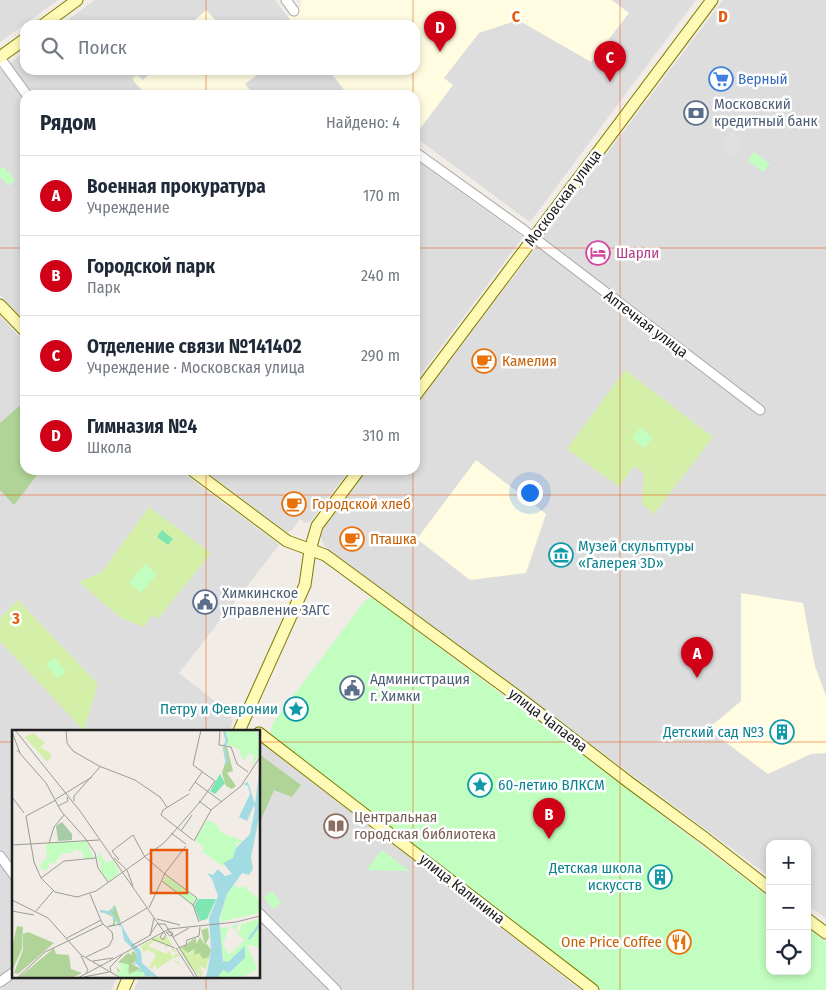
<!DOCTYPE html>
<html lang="ru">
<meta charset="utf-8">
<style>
body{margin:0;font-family:"Fira Sans Condensed",sans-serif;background:#f2f2f3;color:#1f2937}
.controls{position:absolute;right:15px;bottom:15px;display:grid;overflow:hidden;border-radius:10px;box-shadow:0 2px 8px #0003}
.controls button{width:45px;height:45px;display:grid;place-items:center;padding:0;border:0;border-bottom:1px solid #e0e1e3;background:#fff;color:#1f2937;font:25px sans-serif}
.you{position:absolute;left:529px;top:492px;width:18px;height:18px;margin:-12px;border:4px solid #fff;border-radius:50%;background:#1a73e8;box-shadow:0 0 0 8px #1a73e833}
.badge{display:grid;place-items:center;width:32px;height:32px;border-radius:50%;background:#d00017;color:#fff;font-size:16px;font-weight:700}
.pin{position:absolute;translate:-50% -41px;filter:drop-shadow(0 1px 2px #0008)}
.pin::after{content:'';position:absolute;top:26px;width:18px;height:15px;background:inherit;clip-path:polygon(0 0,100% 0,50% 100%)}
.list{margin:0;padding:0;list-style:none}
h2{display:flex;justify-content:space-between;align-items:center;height:65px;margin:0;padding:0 20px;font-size:21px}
h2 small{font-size:16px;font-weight:400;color:#747a83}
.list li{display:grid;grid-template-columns:32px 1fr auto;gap:15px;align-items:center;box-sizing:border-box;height:80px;padding:0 20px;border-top:1px solid #e0e1e3}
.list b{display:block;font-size:19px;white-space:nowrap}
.list p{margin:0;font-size:16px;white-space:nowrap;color:#747a83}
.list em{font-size:16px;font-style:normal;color:#747a83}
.icon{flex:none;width:28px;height:28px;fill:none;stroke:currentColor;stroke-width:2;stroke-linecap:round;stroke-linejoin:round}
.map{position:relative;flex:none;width:826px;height:990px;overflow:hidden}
.search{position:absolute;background:#fff;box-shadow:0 2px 8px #0003;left:20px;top:20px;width:400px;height:55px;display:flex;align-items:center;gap:12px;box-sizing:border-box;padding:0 18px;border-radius:15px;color:#747a83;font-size:19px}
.panel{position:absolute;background:#fff;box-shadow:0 2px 8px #0003;left:20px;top:90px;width:400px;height:385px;border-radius:15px}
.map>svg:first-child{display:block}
</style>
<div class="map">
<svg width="826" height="990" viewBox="0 0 826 990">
<rect width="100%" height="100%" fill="#f1ece6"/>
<!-- residential -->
<g fill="#dedddd">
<polygon points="0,0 58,0 0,42"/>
<polygon points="95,0 275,0 294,25 61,25"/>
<polygon points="308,0 696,0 530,222 415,137 415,25"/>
<polygon points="723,0 826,0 826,918 807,905 807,844 770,844 770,877 330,551 325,546 321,538 321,534 324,527 367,470 415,470 415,407"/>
<polygon points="25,52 25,70 329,70 348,95 25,95 25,321 0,295 0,70"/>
<polygon points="415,159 523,237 415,382"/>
<polygon points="0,316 25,343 25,470 179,470 276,542 279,545 179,673 231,714 233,721 230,731 14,731 14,976 118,976 111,990 0,990"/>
<polygon points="204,470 349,470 310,522 305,523 300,519 293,529 288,532 285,531"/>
<polygon points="259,741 581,990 134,990 140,976 259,976"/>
</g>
<!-- education -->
<g fill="#fffce1">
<polygon points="302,0 612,0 629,13 591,62 518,20 479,33 444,78 453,85 416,134 415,95 348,95 329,70 415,70 415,25 294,25 288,16 301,6"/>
<polygon points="206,10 220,25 190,25"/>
<polygon points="154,70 253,70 257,75 245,84 254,95 146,95 132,79 137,75 143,80"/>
<polygon points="476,460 546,514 526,573 470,580 417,539"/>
<polygon points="741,593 803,603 815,666 826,696 826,753 811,754 768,774 708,729 741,701"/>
</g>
<!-- grass -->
<g fill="#d3efa8">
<polygon points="625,370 713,437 654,514 642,504 644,474 634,466 619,487 567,449"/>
<polygon points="149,507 211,553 158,619 152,615 144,627 121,618 79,582 102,572"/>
<polygon points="18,600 98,684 84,731 0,641 0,618"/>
</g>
<!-- forest -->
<g fill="#b0d497">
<polygon points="25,401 25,470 41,470 14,505 0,490 0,423"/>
<polygon points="259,754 301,785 292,797 274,790 259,824"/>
</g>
<!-- park -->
<g fill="#c2fec0">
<polygon points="754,152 770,164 763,172 748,160"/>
<polygon points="3,166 15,180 9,186 0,177 0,169"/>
<polygon points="640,428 653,437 645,448 632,438"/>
<polygon points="145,564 157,574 141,593 129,583"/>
<polygon points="370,598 376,600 601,769 770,898 770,971 807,971 807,927 826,942 826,990 602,990 274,738 270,732 273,723 364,602"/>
<polygon points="54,657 66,671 58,679 46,665"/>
<polygon points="382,850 409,871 366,870"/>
<polygon points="272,891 281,903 273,909 264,897"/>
</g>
<!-- pitch -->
<polygon fill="#7ee6b2" points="162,530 173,539 168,545 157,537"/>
<!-- parking -->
<polygon fill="#e0e0e0" points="732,132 743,140 732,156 720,148"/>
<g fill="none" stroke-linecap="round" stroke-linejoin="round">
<!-- street casing -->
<g stroke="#a7a7a7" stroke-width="11">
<g id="street">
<polyline points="286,0 294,11"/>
<polyline points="0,58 27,95"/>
<polyline points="415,152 524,230 760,410"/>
<polyline points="0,856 14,875"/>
<polyline points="259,913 336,990"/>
<polyline points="0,982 14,972"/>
</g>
</g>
<!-- secondary casing -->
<g stroke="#7e7e00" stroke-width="13">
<g id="secondary">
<polyline points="43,25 77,0"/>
<polyline points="0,57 25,39"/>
<polyline points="0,305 25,331"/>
<polyline points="415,396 712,0"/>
<polyline points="192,470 287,541 325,555 332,560 517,696 630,783 706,839 770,889"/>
<polyline points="239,731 305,585 310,550 317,526 359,470"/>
<polyline points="259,733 593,990"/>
<polyline points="807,919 826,933"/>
<polyline points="123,990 129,976"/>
</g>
</g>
<!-- street -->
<use href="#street" stroke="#fff" stroke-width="9"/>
<!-- secondary -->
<use href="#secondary" stroke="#fffab6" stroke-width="11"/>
</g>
<!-- grid -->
<path fill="none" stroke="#e8590c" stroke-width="1" stroke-opacity="0.55" d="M206,0v25M413,0v25M620,0v990M206,70v25M413,70v25M0,248h25M415,248h411M206,470v261M413,470v520M0,495h826M0,742h14M259,742h567M206,976v14"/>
<!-- icons -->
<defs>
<g id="supermarket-ring" transform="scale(1.25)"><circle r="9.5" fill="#fff" stroke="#3f7fe0" stroke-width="1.5"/><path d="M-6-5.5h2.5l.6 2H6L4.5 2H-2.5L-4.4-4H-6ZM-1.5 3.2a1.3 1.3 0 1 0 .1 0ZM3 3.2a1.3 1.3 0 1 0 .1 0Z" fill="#3f7fe0"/></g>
<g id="bank-ring" transform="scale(1.25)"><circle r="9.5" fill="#fff" stroke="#5c6f8a" stroke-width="1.5"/><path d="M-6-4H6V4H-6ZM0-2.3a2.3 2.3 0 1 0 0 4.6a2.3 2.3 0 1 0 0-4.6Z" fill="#5c6f8a"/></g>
<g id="hotel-ring" transform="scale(1.25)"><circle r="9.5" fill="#fff" stroke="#d1479c" stroke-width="1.5"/><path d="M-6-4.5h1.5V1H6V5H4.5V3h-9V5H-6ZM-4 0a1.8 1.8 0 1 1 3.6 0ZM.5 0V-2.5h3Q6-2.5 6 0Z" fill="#d1479c"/></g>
<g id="cafe-ring" transform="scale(1.25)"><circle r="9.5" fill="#fff" stroke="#e8710a" stroke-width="1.5"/><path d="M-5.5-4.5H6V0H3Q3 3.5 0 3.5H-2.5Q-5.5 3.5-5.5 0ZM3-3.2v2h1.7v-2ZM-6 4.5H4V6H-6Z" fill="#e8710a"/></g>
<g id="museum-ring" transform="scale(1.25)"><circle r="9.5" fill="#fff" stroke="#0f9aa8" stroke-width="1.5"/><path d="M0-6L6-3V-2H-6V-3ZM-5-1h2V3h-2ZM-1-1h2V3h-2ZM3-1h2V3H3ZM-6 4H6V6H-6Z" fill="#0f9aa8"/></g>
<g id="civic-ring" transform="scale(1.25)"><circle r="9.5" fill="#fff" stroke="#5c6f8a" stroke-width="1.5"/><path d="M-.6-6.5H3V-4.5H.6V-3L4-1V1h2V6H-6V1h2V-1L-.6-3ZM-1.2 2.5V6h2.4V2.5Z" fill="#5c6f8a"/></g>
<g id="sight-ring" transform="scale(1.25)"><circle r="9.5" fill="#fff" stroke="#0f9aa8" stroke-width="1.5"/><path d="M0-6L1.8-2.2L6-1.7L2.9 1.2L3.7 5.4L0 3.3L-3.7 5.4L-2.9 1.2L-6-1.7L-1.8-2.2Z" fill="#0f9aa8"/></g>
<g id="building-ring" transform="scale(1.25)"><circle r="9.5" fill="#fff" stroke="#0f9aa8" stroke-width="1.5"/><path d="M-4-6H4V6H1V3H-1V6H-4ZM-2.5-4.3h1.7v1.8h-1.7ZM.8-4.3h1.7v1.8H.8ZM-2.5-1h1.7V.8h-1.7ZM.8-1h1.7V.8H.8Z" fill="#0f9aa8"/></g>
<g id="library-ring" transform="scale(1.25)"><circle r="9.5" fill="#fff" stroke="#8d6e63" stroke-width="1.5"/><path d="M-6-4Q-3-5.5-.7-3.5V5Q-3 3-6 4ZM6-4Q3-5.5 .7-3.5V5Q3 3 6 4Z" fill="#8d6e63"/></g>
<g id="restaurant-ring" transform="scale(1.25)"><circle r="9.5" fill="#fff" stroke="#e8710a" stroke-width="1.5"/><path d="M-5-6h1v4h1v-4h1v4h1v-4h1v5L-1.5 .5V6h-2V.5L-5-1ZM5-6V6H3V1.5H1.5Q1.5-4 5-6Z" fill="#e8710a"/></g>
</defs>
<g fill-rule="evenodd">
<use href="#supermarket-ring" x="721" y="79"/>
<use href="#bank-ring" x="696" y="113"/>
<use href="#hotel-ring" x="598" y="253"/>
<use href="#cafe-ring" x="484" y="361"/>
<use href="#cafe-ring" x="294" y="504"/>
<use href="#cafe-ring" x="352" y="539"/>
<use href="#museum-ring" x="561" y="555"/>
<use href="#civic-ring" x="205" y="602"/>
<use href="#civic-ring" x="352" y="688"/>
<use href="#sight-ring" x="296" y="709"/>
<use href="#building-ring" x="782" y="732"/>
<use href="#sight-ring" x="480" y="785"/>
<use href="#library-ring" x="336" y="826"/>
<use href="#building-ring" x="660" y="877"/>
<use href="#restaurant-ring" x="679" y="942"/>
</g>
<g text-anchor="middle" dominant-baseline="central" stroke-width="5" stroke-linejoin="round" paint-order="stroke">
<!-- shop labels -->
<g font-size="15" fill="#366cbe" stroke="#fff" text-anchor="start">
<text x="738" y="79">Верный</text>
</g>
<!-- service labels -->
<g font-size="15" fill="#4e5e75" stroke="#fff" text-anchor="start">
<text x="714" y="104">Московский<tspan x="714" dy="17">кредитный банк</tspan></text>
<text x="222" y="593">Химкинское<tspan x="222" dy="17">управление ЗАГС</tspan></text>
<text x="370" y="679">Администрация<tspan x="370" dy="17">г. Химки</tspan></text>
</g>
<!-- street labels -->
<g font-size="15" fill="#202020" stroke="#fff">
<text transform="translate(563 198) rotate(-53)">Московская улица</text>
<text transform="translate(646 324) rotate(37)">Аптечная улица</text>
<text transform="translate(548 720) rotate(37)">улица Чапаева</text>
<text transform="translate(462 889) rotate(38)">улица Калинина</text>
</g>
<!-- hotel labels -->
<g font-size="15" fill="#b23c85" stroke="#fff" text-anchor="start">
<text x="616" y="253">Шарли</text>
</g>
<!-- food labels -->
<g font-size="15" fill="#c56008" stroke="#fff" text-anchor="start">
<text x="502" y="361">Камелия</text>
<text x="312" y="504">Городской хлеб</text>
<text x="370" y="539">Пташка</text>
<text x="662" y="942" text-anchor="end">One Price Coffee</text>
</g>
<!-- culture labels -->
<g font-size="15" fill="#0d838f" stroke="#fff" text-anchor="end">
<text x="578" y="546" text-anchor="start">Музей скульптуры<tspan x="578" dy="17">«Галерея 3D»</tspan></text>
<text x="278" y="709">Петру и Февронии</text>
<text x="764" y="732">Детский сад №3</text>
<text x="498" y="785" text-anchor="start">60-летию ВЛКСМ</text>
<text x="642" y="868">Детская школа<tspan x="642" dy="17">искусств</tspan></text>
</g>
<!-- education labels -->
<g font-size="15" fill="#785e54" stroke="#fff" text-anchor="start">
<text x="354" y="817">Центральная<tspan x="354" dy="17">городская библиотека</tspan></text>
</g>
</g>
<!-- overview -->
<g transform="translate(12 730)">
<rect width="248" height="248" fill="#f1ece6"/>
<path d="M21,3l12,10 -5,4 10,6 1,5 -4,3 3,4 -25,-28zM144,207h11l5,8 -7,3 1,-4 -12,-3 -6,5 18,8 3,-3 4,6 3,-4 -4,-2v-4l7,9 -8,3 7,3 2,-5 -2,5 8,7 -15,-10 -14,10 -2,-5 -3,5 -3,-1 7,-13 -9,-6 -3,4 -3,-7zM170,217l7,7 6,-5 -1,6 5,-2 6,4 5,-4 -4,16 -6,-3 1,3 -4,1 6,1 -2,6 -13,-13 -9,-15z" fill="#d3efa8"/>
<path d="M211,17h4l6,24 -6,2 9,13 -4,3 -6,-3 -4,-13 4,-13zM103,175l6,18 -6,-2v5h-7l5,-2v-7l-14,-7 9,2zM5,196l6,1 -1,22 -10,22v-24zM196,198l1,10 -3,5 5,7 -2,7 -6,2 -4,-6 -5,2 1,-6 -7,4 -6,-5 11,-9 3,-1v6l4,-7 5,8 -4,-15zM16,202l26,11 -36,31 -4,-1 9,-23v-16zM42,218l2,6 13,1 2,14 11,4 -9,4 -55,1zM122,221l2,3v7l-4,3 9,5 -9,8v-6l-1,4 -13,-3 -2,-6 4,5h7l2,-6 -11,-3 10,-9 6,3 -3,-3z" fill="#b0d497"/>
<path d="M50,92l10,12v6l-14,1 -2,-15z" fill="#a5cca6"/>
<path d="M213,0h29l4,3 1,22 -7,11 2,-10 -5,-3 -4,7 -3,-2 -3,-9 -11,-4zM195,90l8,3 7,10 21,8 -6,3 -4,14 -11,8 -20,-15 2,-3 -9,-8zM74,111l8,17 -10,1 -1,-7 -8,-3 -3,4h-10l-8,11 -6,-1 1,5 -4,3 -6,-5 8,-8 -1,-15zM87,123l7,10 7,-3 6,13 -10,8 -9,-11 1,-7 -4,-4zM155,146l29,22 -4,6 -29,-22zM222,155l5,3 4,-2 16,13v14l-40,9 8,-28zM247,189v28l-12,-2 11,24 -16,8 -24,1 3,-7h11l13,-13 -3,-6 4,-5 -18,15h-4l-4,-34 9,-1 -6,17 6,11 15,-14 2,1 -15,-16 8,-2 -4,5 5,4 1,-9zM111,227l-5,6 10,1 1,10 12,-5 -2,3h5l5,5h-29l-4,-4 6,-3 -4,-8z" fill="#c2fec0"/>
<path d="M208,44l5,9 -10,11 -5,-3zM186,169h18l-9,20 -7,2 -6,-15z" fill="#7ee6b2"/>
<path d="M247,43v45l-8,39 2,12 -4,6 -7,-2 -15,21 -8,25 4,42 5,1 17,-16v12l-16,15 -6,-3 -5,7 -12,1 5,-27 -2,-33 9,-22 -6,-17 -5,-6 6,2 5,-6 7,7 7,-2 -9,-11 10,-5 3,-10 14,-14 5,-25 -1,-4 -7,16 -8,-4 11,-23 -2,-8 -5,-2 5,-2 7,22zM109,194l9,16 11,11 1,12 16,14 -13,-1 -1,-4h-6l3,-3 -4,-5 -5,1 4,-3v-10l-12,-12z" fill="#a3dbe2"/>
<path fill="none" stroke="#a3dbe2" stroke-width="2.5" d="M212,16l3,-4 -3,-12M212,18l3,16M88,181l11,2 3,-6M99,183l10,13M203,192l7,-18 -4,-7M237,209l11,-15M201,248l4,-20 -2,-32"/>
<path fill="none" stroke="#9d9a97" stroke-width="1" d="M3,0l65,81 86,124 -3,5 -3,-3 3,-4M54,0l1,13 6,8 26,15 36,14 25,17 7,10M208,0l-1,15 12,2 6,17 11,8M0,2l8,21M5,20l29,33 15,28 24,27 10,15 3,15 10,14M183,52l27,20M177,61l13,-19M177,64l-26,16 -2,5 32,25M0,67l12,16M44,69l36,-22M62,71v-5l26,-29M187,71l12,9 30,-24 19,-29M188,72l15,-21 -22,-16 8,-35M46,76l10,-5 -1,-4M14,86l8,46 7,16 14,14 22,5 19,-6 68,-48 36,-41M14,86l30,-16M169,101l11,-16M159,103l15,11M182,111l17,-31M37,113l5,-16 10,-12M0,115l87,-5M102,128l13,12M107,130l-7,-9 21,-16 12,22 20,17M115,140l6,16M153,144l32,24 -4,7M29,148l23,-17 32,-3M150,151l31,24 6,17M0,170l36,18 33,37 38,22M137,178l16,-35 21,-27M0,181l22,4M24,181l17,-20M0,188v19M145,189l23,6M95,197l13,-3 27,-16M154,202l4,4 3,-1 -1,-3h-5M138,206l4,-18M161,207l16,-9M55,208l34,-18M140,209l23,9M56,211l35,-17M119,216l18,-10 8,-12h8l33,54M164,218l19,30M166,218l8,-3 1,-5 12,-4 1,-9M69,226l7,14 -2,3M74,227l23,-11 4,-8 -1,-6 -10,-9 -12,-29M81,231l20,-3M99,242l-1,-5 12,-12M72,247l25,-5M5,248l28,-26 23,-11M66,248l91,-49 67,-7 24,-6"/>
<path fill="#e8590c" fill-opacity="0.15" stroke="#e8590c" stroke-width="2.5" d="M139,120h36v43h-36z"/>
<rect width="248" height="248" fill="none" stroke="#202020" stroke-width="2.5"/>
</g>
<g font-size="16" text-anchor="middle" font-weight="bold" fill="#e8590c" stroke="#fff" stroke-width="5" stroke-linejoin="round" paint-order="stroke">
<text x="516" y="22">C</text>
<text x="723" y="22">D</text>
<text x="16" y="624">3</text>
</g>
</svg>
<div class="controls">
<button>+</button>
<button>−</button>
<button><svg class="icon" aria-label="locate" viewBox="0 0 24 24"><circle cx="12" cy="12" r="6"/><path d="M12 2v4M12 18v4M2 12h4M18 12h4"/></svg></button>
</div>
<div class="you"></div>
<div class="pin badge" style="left:697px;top:678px">A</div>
<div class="pin badge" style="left:549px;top:839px">B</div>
<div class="pin badge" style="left:610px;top:82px">C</div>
<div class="pin badge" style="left:440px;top:52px">D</div>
<div class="search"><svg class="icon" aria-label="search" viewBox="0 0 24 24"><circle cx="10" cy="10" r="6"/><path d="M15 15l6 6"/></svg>Поиск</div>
<section class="panel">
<h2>Рядом<small>Найдено: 4</small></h2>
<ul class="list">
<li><span class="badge">A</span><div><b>Военная прокуратура</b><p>Учреждение</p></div><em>170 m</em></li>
<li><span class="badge">B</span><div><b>Городской парк</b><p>Парк</p></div><em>240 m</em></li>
<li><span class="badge">C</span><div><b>Отделение связи №141402</b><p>Учреждение · Московская улица</p></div><em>290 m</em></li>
<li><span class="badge">D</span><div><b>Гимназия №4</b><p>Школа</p></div><em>310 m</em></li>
</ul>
</section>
</div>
